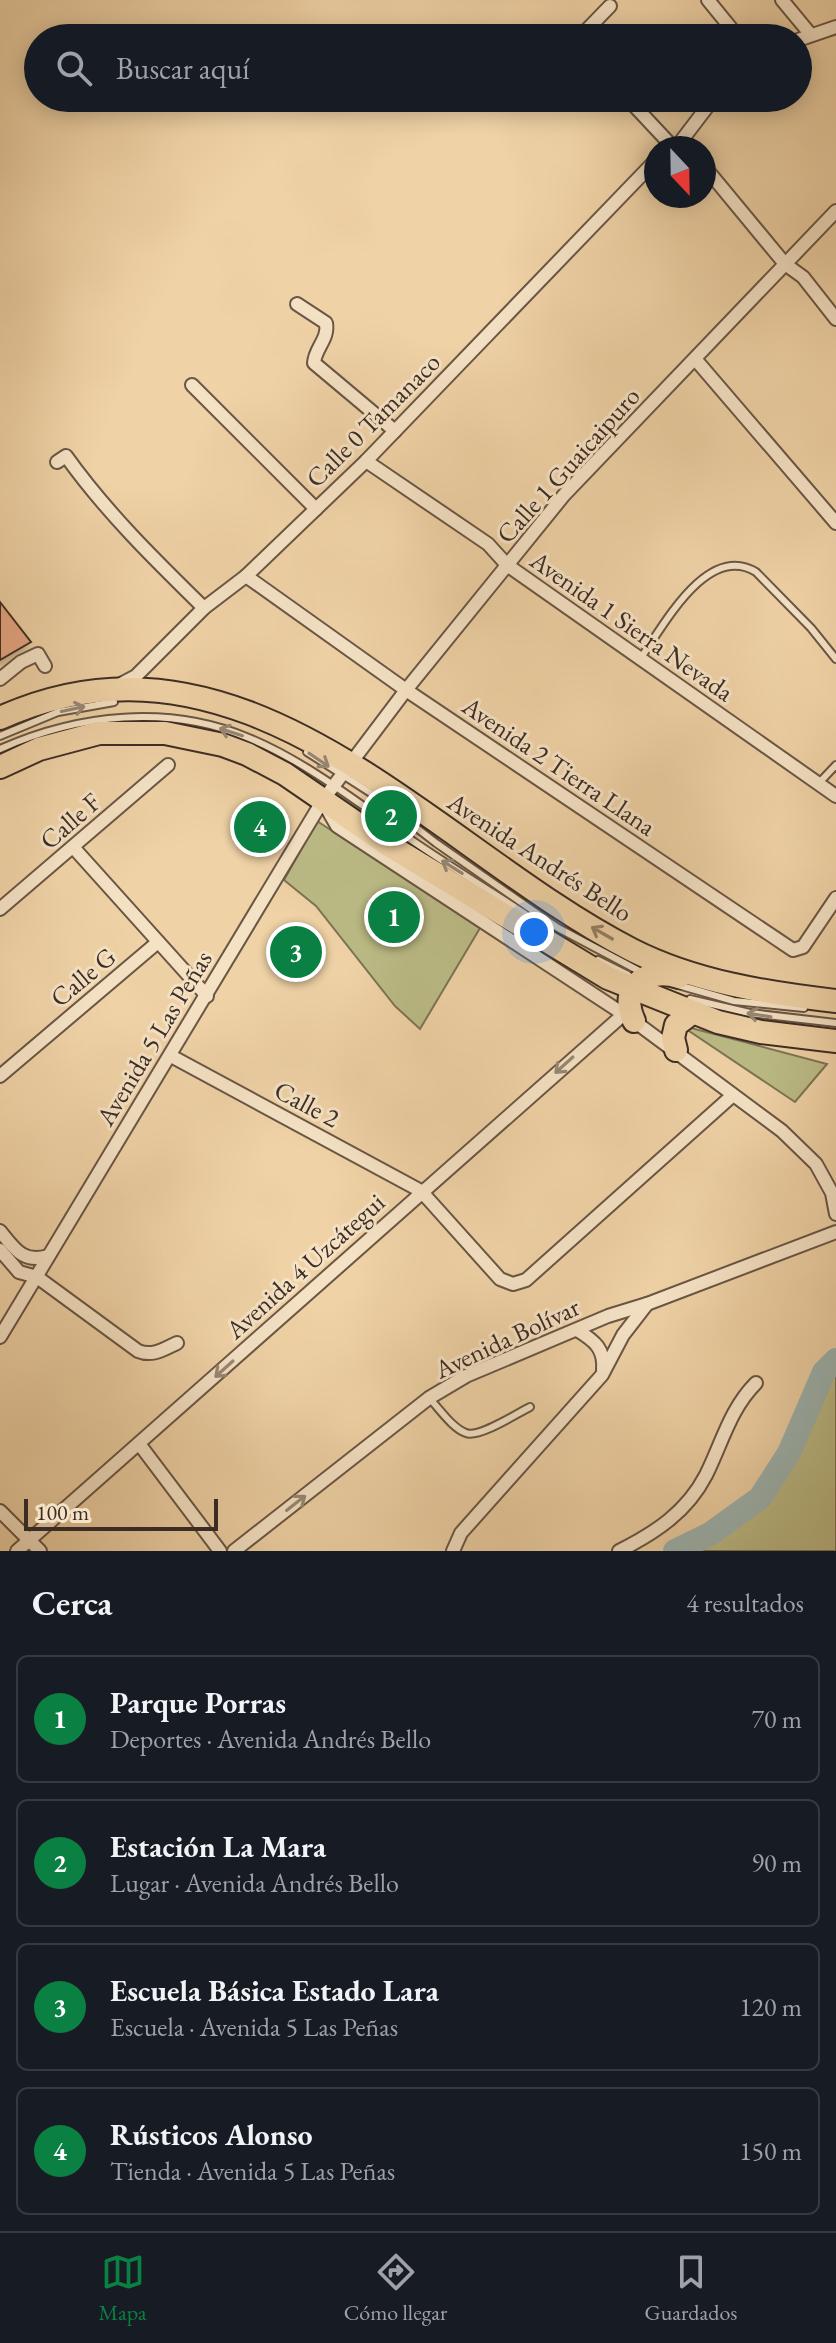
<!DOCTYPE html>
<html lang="es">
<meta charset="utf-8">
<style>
body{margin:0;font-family:"EB Garamond",serif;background:#20242c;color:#f1f3f6}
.compass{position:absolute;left:644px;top:136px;width:72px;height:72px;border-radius:50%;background:#171b24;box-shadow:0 4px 20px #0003;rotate:158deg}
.scale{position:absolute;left:24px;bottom:20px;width:194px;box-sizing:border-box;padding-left:8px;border:4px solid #3c2c24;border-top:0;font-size:22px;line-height:28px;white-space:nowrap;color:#3c2c24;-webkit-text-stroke:6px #f5e2c5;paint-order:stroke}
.you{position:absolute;left:534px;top:932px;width:28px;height:28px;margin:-20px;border:6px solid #fff;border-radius:50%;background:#1a73e8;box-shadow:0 0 0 12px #1a73e833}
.badge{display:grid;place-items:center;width:52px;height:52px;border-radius:50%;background:#0b8043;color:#fff;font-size:26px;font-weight:700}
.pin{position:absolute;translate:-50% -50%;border:4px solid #fff;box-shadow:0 2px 8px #0006}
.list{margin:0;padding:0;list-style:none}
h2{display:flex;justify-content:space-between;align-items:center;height:104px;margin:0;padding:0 32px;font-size:34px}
h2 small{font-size:26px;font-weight:400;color:#9ea1a6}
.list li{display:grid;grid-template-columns:52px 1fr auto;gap:24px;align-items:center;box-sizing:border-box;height:128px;margin:0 16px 16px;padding:0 16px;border:2px solid #363941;border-radius:12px}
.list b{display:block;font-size:30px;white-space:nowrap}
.list p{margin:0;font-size:26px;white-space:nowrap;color:#9ea1a6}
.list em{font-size:26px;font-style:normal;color:#9ea1a6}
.icon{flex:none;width:44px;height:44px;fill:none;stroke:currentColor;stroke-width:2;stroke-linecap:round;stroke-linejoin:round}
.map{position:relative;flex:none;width:836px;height:1551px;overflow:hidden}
.search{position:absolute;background:#171b24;box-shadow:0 4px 20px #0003;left:24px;right:24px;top:24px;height:88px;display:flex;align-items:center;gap:20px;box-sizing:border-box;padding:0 28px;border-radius:44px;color:#9ea1a6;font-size:30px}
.sheet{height:680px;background:#171b24}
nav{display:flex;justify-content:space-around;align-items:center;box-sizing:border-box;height:112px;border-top:2px solid #363941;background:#171b24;font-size:22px;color:#9ea1a6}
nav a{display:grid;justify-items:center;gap:4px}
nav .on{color:#0b8043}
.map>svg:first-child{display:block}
</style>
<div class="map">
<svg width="836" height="1551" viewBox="0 0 836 1551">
<defs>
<filter id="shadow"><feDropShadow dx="-5.5" dy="5.5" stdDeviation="4" flood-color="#0004"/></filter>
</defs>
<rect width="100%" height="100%" fill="#efd2a6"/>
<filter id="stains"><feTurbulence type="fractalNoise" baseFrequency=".0025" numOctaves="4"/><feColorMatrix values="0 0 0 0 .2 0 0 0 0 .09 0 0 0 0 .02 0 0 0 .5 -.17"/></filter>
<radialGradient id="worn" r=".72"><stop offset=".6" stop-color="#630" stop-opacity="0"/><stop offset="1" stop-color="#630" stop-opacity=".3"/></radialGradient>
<!-- green -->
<g fill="#bbbb86" stroke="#7c7455" stroke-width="2">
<polygon points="317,821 480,928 420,1029 395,1006 316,906 284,880"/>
<polygon points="680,1025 827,1064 795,1102"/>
<polygon points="836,1358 836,1551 694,1551 743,1516 769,1490 824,1372"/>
</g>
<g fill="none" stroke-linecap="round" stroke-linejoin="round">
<!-- river -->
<polyline stroke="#9db5b1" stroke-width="24" points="675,1551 710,1534 760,1498 789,1453 824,1372 836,1360"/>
</g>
<!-- building -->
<polygon fill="#e5a681" stroke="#3c2c24" stroke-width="2" filter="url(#shadow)" points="0,602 31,642 0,660"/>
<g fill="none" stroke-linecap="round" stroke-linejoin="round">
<!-- service casing -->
<g stroke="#695644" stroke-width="10">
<g id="service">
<path d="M640,659c23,-32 67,-117 116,-87l55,56 25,31"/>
<polyline points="0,736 58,712 114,702"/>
<path d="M0,749c78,-35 169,-45 249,-11 56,23 111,66 161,101 45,31 92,59 138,90"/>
<polyline points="307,752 374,795 436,843 558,928 641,972"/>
<polyline points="818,784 836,765"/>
<polyline points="598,960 628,975"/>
<polyline points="678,985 734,1001 804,1008"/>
<polyline points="690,999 750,1013 836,1023"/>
<path d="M429,1398c10,10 23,30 37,35 13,5 50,-19 64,-26"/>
</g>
</g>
<!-- minor casing -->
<g stroke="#695644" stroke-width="16">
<g id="minor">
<polyline points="708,0 739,38"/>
<polyline points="782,0 811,35"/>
<polyline points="579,38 610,6"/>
<polyline points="798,40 836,27"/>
<polyline points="627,98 671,145"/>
<polyline points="682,140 714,98"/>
<polyline points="704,166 785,264 803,277 836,319"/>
<path d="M297,304l29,19c3,16 -11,25 -12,40l81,68"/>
<polyline points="696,360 836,523"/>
<polyline points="192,385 316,509"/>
<polyline points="366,461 488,544 507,565 836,796"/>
<path d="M57,462l9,-6c40,56 89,104 138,152"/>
<polyline points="246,576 406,690 793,950 803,947 836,898"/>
<polyline points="0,679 21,662 38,654 45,666"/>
<polyline points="115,687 136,676 204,608 246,576 366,461 656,160"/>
<polyline points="326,807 337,826 634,1021 782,1131 816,1164 832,1193 836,1214"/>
<polyline points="73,847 207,996"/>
<polyline points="0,909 168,765"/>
<polyline points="171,1056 421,1191 500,1279 513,1284 526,1280 733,1095"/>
<polyline points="0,1076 158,942"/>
<path d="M0,1231c14,17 23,33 48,25"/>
<path d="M0,1250l19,22 18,5 101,74c15,6 26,-2 39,-8"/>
<path d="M577,1330c18,11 28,19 26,41"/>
<polyline points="0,1337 323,800 406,690 564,495 836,211"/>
<polyline points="140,1445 220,1551"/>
<polyline points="0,1511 40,1551"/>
<path d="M17,1551c203,-178 404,-359 607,-537"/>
<polyline points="234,1551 429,1398 466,1376 608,1316 647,1304 836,1232"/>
<polyline points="453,1551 461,1533 602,1375 623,1335 647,1304"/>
<path d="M619,1551c36,-18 68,-39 87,-76 16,-32 24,-66 50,-92"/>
</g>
</g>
<!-- trunk casing -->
<g stroke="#3c2c24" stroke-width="26">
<g id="trunk">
<path d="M0,718c246,-112 434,131 632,232 63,32 135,43 204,51"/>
<polyline points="0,767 39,749 99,733 165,733 223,745 247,754 285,774 387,844 608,978 718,1022 761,1032 836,1041"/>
<path d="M634,1021c-16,-35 13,-54 45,-44"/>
<polyline points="676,1050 673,1038 676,1025 693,1012"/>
</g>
</g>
<!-- service -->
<use href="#service" stroke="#f5e2c5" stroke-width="6"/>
<!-- minor -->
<use href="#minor" stroke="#f5e2c5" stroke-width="12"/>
<!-- trunk -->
<use href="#trunk" stroke="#efd2a6" stroke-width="22"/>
</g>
<!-- one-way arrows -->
<defs><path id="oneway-shaft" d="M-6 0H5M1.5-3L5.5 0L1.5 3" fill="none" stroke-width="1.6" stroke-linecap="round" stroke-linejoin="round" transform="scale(2)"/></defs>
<g stroke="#988774">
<use href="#oneway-shaft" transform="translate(73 709) rotate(-12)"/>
<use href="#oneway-shaft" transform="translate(231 732) rotate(-162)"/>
<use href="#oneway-shaft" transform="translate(319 760) rotate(34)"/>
<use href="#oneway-shaft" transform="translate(452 867) rotate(-148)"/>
<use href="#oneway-shaft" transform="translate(759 1015) rotate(-171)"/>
<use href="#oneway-shaft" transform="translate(564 1065) rotate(138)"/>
<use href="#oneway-shaft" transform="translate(224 1369) rotate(138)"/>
<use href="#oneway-shaft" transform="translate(296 1503) rotate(-38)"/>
</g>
<use stroke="#967f65" href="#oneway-shaft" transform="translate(602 933) rotate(-150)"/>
<g text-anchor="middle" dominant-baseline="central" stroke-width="6" stroke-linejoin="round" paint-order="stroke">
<!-- street labels -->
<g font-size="26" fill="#3c2c24" stroke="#f5e2c5">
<text transform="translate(373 420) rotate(-45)">Calle 0 Tamanaco</text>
<text transform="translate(568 465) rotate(-48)">Calle 1 Guaicaipuro</text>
<text transform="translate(632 626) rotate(35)">Avenida 1 Sierra Nevada</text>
<text transform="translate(559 766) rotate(34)">Avenida 2 Tierra Llana</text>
<text transform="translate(70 821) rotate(-41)">Calle F</text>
<text transform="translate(540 857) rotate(33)">Avenida Andrés Bello</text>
<text transform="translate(83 977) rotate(-40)">Calle G</text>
<text transform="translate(154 1038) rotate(-59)">Avenida 5 Las Peñas</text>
<text transform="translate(307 1104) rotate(28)">Calle 2</text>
<text transform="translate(305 1266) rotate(-42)">Avenida 4 Uzcátegui</text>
<text transform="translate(507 1338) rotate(-25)">Avenida Bolívar</text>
</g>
</g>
<rect width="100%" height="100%" filter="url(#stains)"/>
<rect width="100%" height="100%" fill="url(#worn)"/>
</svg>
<svg class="compass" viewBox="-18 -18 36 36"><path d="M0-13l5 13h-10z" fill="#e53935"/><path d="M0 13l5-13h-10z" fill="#9ea1a6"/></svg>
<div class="scale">100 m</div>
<div class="you"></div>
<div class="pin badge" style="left:394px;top:917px">1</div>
<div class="pin badge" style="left:391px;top:816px">2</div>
<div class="pin badge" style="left:296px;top:952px">3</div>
<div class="pin badge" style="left:260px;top:827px">4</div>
<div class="search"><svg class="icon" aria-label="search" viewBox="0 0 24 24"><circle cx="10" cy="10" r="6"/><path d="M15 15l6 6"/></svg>Buscar aquí</div>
</div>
<section class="sheet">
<h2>Cerca<small>4 resultados</small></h2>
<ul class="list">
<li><span class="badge">1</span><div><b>Parque Porras</b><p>Deportes · Avenida Andrés Bello</p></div><em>70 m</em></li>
<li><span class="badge">2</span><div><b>Estación La Mara</b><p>Lugar · Avenida Andrés Bello</p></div><em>90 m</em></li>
<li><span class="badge">3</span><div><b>Escuela Básica Estado Lara</b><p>Escuela · Avenida 5 Las Peñas</p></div><em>120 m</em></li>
<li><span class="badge">4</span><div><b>Rústicos Alonso</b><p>Tienda · Avenida 5 Las Peñas</p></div><em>150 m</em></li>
</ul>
</section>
<nav>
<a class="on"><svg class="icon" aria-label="map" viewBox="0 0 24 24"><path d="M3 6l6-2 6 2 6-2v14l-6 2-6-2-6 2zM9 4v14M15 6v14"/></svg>Mapa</a>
<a><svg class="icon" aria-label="directions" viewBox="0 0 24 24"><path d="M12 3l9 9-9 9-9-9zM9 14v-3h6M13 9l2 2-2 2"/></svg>Cómo llegar</a>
<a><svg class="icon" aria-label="saved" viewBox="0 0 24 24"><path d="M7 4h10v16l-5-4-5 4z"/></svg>Guardados</a>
</nav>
